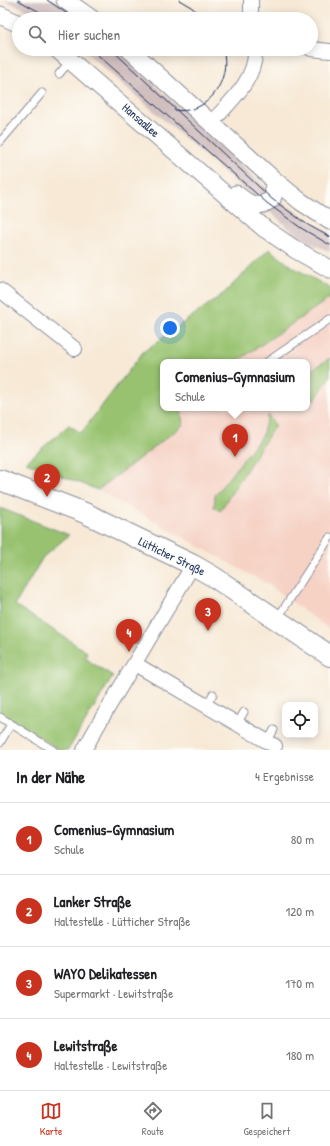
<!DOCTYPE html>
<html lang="de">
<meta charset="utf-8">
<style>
body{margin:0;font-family:"Patrick Hand",sans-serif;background:#f6f6f6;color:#202124}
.controls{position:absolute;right:12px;bottom:12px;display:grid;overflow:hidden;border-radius:8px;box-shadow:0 2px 10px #0003}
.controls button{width:36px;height:36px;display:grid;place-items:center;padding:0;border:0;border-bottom:1px solid #e0e0e0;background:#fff;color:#202124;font:20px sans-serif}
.you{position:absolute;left:170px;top:328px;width:14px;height:14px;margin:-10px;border:3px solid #fff;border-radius:50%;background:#1a73e8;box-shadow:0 0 0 6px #1a73e833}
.badge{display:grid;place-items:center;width:26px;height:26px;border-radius:50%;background:#c8321e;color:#fff;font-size:13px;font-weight:700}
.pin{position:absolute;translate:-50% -33px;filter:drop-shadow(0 1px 2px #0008)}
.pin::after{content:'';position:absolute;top:21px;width:14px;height:12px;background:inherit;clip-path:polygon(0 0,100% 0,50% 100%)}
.popup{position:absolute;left:160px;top:359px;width:150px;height:52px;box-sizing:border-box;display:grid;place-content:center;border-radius:8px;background:#fff;filter:drop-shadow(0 1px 3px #0005);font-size:13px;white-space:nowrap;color:#757577}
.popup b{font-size:15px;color:#202124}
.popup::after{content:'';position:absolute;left:50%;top:100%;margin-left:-8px;border:8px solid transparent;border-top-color:#fff}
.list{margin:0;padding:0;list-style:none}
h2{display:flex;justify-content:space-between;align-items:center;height:52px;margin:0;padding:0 16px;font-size:17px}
h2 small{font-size:13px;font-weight:400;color:#757577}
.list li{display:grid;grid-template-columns:26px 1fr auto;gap:12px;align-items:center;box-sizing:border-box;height:72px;padding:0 16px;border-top:1px solid #e0e0e0}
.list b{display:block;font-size:15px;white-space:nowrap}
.list p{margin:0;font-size:13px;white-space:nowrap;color:#757577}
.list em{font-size:13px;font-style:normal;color:#757577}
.icon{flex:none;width:22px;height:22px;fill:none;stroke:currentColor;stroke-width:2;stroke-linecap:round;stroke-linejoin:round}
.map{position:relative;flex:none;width:330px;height:750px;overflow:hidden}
.search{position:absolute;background:#fff;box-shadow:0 2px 10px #0003;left:12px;right:12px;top:12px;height:44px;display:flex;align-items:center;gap:10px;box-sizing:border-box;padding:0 14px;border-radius:22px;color:#757577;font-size:15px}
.sheet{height:340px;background:#fff}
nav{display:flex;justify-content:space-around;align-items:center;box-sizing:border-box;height:56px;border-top:1px solid #e0e0e0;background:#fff;font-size:11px;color:#757577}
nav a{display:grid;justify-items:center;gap:2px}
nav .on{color:#c8321e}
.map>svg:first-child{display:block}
</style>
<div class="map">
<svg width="330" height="750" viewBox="0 0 330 750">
<rect width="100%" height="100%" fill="#fdfcf7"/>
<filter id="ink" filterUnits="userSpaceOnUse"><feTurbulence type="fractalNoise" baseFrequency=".025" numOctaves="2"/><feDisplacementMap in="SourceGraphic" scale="8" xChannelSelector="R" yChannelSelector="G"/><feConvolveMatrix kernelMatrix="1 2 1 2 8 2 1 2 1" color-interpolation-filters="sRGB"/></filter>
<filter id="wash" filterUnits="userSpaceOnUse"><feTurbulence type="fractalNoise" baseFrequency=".012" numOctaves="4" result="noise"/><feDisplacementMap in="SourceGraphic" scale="16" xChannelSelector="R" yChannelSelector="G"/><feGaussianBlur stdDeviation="0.9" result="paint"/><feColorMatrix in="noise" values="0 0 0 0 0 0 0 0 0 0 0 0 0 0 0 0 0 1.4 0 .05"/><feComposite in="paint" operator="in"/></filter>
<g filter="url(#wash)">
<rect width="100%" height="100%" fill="#f7e9d6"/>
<!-- built -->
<polygon fill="#f6d2c5" points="330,298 330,630 269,585 98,490 183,425 181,408 307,408 307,362 236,362"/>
<!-- industrial -->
<g fill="#d1bfbf">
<polygon points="4,0 53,0 81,19 40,19 25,9"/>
<polygon points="82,49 117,49 178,107 184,106 193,114 188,116 280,201 316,225 330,233 330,252 306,241 292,231"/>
</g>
<!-- green -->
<g fill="#98c26f" stroke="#5a7866">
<polygon points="269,249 291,266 330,288 330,298 236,362 163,362 163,408 181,408 183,425 98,490 26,462 69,425 81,433 143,352 224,293"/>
<polygon points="330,358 330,376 315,400 307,396 307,373"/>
<polygon points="268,415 275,425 220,511 214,507 215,495 262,436"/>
<polygon points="0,508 69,535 43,557 15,605 87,652 85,659 88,658 89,661 113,676 68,750 60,750 0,713"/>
</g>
</g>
<g filter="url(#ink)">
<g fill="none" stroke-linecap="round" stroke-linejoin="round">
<!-- service casing -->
<g stroke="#898c9a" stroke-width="9">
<g id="service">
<polyline points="59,74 71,60"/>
<polyline points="0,142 42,93"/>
<polyline points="267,362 330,319"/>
<polyline points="277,619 330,537"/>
<polyline points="206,706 213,694"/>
<polyline points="0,717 53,750"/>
<polyline points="237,724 244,712"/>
<polyline points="267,742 274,730"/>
<polyline points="0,743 11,724"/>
</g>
</g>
<!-- minor casing -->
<g stroke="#898c9a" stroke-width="16">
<g id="minor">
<polyline points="251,19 251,0"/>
<polyline points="311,49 330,51"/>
<path d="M211,123c19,-21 46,-44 44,-74"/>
<polyline points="0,290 75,349"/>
<polyline points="135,664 275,746"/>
<polyline points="84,750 102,718 193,565"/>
</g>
</g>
<!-- tertiary casing -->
<g stroke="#898c9a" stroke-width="19">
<g id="tertiary">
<polyline points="65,0 92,19"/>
<polyline points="0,15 19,24"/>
<polyline points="57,49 265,229 296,250 330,269"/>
<polyline points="129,49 273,179 300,201 330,221"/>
<path d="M236,194c14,11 21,16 36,5l2,-6 -1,-14"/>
</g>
</g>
<!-- secondary casing -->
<g stroke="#898c9a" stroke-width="22">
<polyline id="secondary" points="0,480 85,513 193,565 214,577 330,656"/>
</g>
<!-- service -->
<use href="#service" stroke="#fff" stroke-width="7"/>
<!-- minor -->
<use href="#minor" stroke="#fff" stroke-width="14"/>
<!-- tertiary -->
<use href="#tertiary" stroke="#fff" stroke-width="17"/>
<!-- secondary -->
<use href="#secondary" stroke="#fff" stroke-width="20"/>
<!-- tram -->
<g stroke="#1b2f5e" stroke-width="1">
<polyline points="18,0 52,19"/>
<polyline points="47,0 75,19"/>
<polyline points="179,0 191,7 206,19"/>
<polyline points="91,49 267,203 301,228 330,245"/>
<polyline points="111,49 272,199 308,225 330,237"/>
<path d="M174,110c34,6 58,-30 49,-61"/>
</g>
</g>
</g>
<g text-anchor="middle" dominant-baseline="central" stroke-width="3" stroke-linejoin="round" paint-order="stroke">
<!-- street labels -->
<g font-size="12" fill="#1b2f5e" stroke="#fdfcf7">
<text transform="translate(141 120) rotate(41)">Hansaallee</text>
<text transform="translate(172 556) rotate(26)">Lütticher Straße</text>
</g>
</g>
</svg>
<div class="controls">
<button><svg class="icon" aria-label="locate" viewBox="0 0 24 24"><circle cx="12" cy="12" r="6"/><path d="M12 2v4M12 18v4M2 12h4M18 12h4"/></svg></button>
</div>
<div class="you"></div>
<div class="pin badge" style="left:235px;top:457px">1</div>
<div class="popup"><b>Comenius-Gymnasium</b>Schule</div>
<div class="pin badge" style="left:47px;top:497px">2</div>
<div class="pin badge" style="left:208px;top:631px">3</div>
<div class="pin badge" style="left:129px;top:652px">4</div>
<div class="search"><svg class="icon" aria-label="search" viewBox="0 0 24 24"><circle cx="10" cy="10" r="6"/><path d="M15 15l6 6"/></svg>Hier suchen</div>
</div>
<section class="sheet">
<h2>In der Nähe<small>4 Ergebnisse</small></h2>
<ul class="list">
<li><span class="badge">1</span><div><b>Comenius-Gymnasium</b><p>Schule</p></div><em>80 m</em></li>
<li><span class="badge">2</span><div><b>Lanker Straße</b><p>Haltestelle · Lütticher Straße</p></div><em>120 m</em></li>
<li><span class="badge">3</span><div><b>WAYO Delikatessen</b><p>Supermarkt · Lewitstraße</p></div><em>170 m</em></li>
<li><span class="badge">4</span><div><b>Lewitstraße</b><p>Haltestelle · Lewitstraße</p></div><em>180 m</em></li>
</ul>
</section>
<nav>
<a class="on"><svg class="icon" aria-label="map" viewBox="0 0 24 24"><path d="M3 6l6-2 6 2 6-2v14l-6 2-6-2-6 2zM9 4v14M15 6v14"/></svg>Karte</a>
<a><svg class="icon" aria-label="directions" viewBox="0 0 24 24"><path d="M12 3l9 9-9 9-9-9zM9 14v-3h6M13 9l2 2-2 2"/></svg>Route</a>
<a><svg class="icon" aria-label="saved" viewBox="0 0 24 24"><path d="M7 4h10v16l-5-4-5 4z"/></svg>Gespeichert</a>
</nav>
